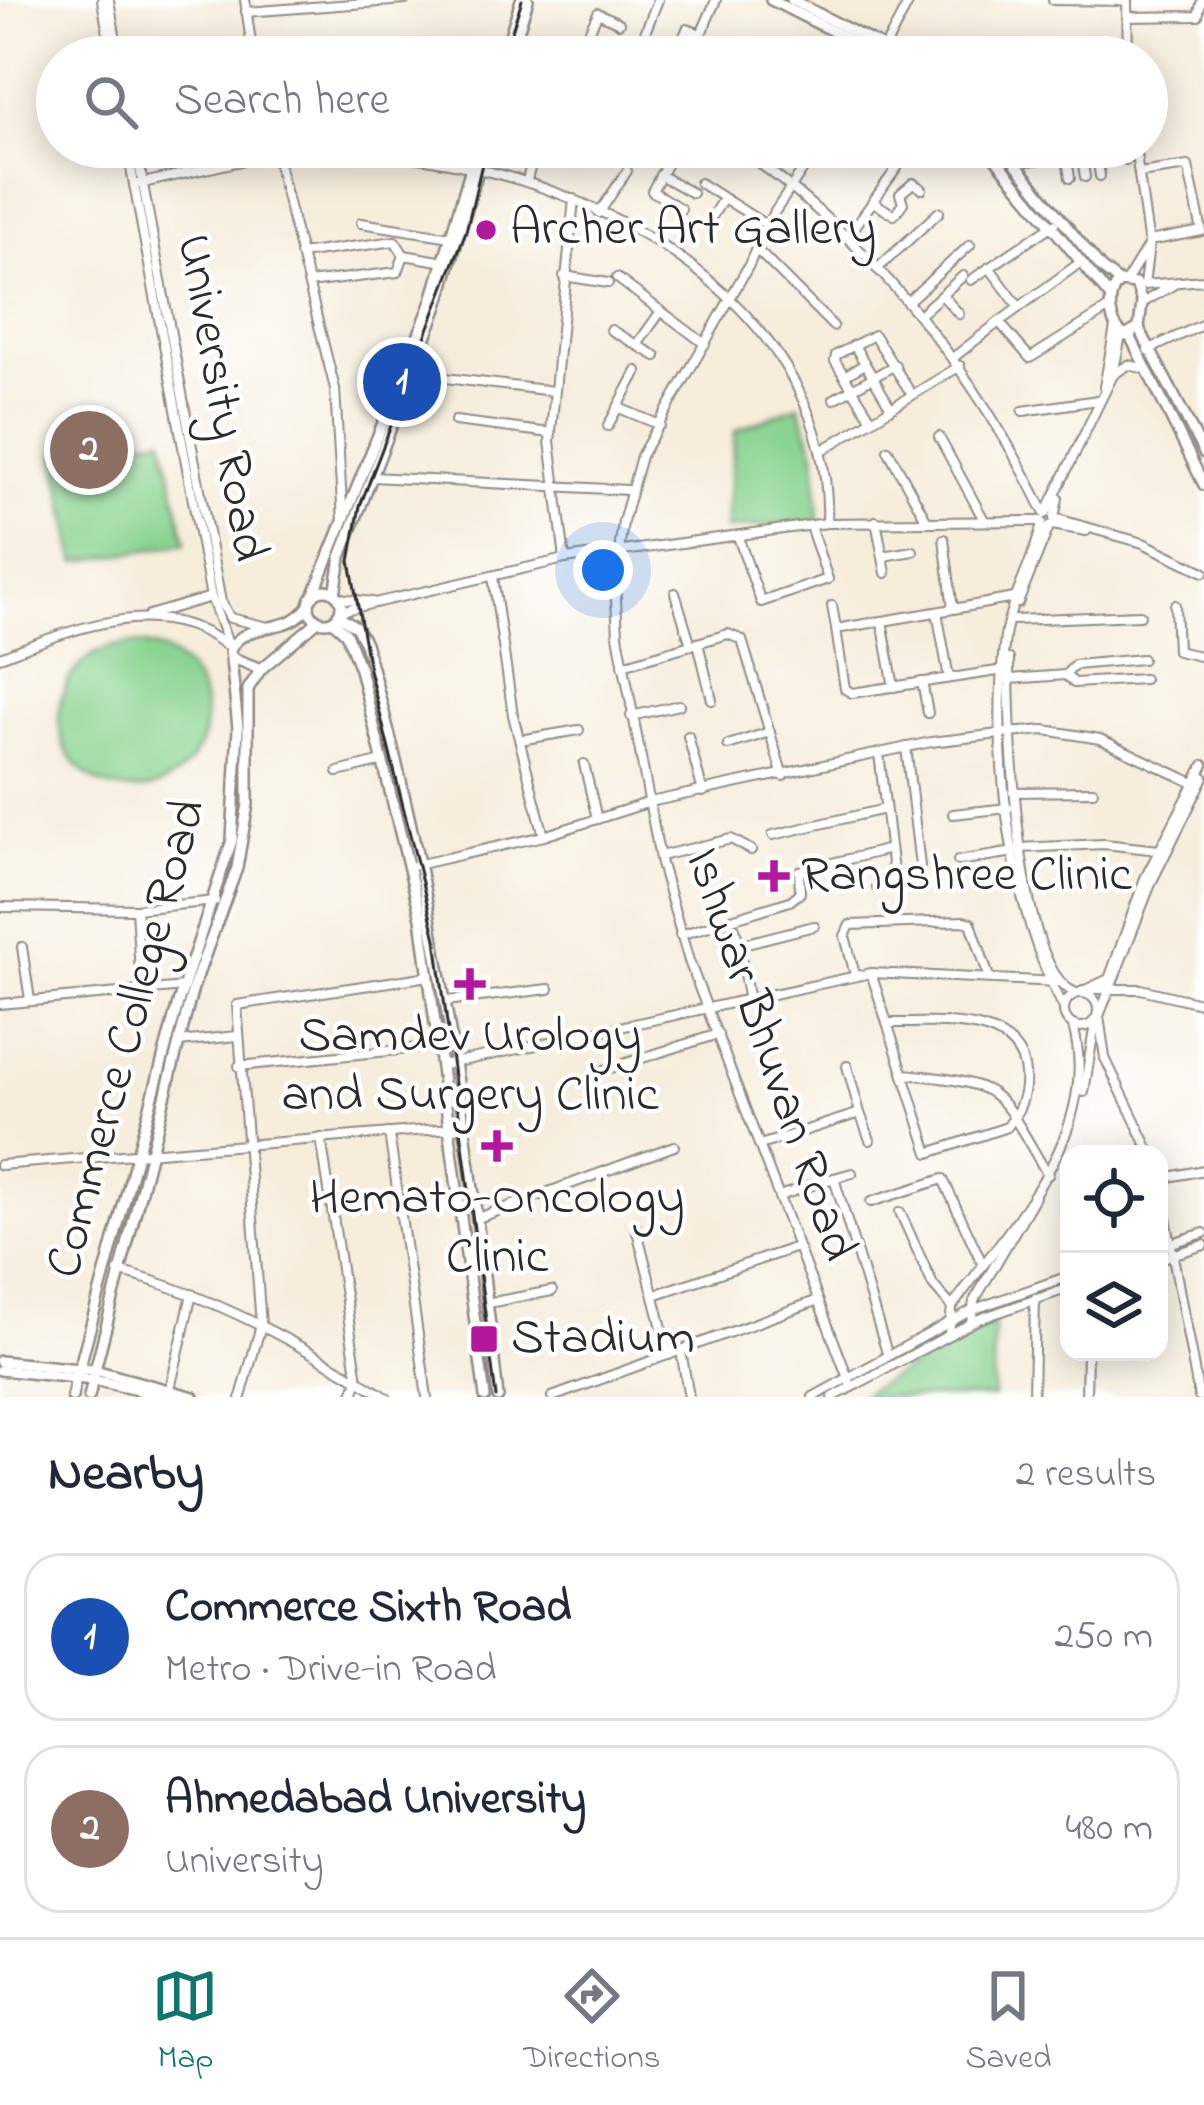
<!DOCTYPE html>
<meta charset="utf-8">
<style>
body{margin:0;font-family:"Indie Flower",sans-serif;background:#f2f2f3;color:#1f2937}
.controls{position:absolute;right:36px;bottom:36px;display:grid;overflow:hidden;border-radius:24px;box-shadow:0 6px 30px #0003}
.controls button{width:108px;height:108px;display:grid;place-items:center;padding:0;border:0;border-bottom:3px solid #e0e1e3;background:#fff;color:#1f2937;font:60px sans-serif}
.you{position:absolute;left:603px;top:570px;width:42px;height:42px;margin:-30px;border:9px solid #fff;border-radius:50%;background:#1a73e8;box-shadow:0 0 0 18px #1a73e833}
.badge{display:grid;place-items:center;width:78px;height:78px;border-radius:50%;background:#0f766e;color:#fff;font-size:39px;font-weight:700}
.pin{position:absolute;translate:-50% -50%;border:6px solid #fff;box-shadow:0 3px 12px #0006}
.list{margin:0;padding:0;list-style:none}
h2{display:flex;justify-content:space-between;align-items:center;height:156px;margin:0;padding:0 48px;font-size:51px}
h2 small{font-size:39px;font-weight:400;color:#747a83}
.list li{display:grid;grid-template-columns:78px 1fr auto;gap:36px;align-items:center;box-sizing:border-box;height:168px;margin:0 24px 24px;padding:0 24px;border:3px solid #e0e1e3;border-radius:36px}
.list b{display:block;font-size:45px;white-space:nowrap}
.list p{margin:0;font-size:39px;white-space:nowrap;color:#747a83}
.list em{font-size:39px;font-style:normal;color:#747a83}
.icon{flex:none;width:66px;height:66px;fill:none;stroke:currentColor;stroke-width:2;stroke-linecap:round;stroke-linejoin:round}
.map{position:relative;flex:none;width:1204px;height:1397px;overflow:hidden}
.search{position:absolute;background:#fff;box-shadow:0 6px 30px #0003;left:36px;right:36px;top:36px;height:132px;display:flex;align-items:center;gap:30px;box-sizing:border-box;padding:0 42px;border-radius:66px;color:#747a83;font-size:45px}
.sheet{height:540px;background:#fff}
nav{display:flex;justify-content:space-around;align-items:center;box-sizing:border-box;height:168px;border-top:3px solid #e0e1e3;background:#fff;font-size:33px;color:#747a83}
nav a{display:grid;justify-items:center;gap:6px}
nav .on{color:#0f766e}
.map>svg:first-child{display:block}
</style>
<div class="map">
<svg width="1204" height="1397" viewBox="0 0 1204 1397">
<rect width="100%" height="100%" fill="#fff"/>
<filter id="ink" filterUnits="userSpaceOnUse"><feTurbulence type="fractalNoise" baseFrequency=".00833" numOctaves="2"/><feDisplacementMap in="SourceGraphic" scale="24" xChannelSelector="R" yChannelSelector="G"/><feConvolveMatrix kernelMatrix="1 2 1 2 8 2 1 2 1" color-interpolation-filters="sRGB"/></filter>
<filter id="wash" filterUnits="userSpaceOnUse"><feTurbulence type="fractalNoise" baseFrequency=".004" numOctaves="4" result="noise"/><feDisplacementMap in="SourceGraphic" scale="48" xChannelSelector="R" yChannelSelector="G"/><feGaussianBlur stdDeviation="2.7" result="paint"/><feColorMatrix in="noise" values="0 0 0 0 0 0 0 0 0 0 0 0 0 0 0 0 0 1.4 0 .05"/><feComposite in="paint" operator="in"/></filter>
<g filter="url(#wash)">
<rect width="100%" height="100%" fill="#f6eddb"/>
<!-- park -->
<g fill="#8ad491" stroke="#5a805e" stroke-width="3">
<polygon points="799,405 815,453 819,521 726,529 735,431"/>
<polygon points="163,437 186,543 76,562 55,455"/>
<circle cx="132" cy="717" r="73"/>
<polygon points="994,1322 993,1397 860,1397 872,1388"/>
</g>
</g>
<g filter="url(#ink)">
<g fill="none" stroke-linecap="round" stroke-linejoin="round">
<!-- minor casing -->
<g stroke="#908c83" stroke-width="12">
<g id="minor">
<polyline points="102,0 112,57"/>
<polyline points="109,0 119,57"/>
<polyline points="245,0 253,57"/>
<polyline points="1053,0 1127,1"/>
<polyline points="1127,0 1128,57"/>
<polyline points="246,12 405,0"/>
<polyline points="1128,17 1198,16 1202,0"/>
<polyline points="513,45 549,57"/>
<polyline points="1039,48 1127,44"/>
<polyline points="883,51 910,0"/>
<polyline points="636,55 658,0"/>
<polyline points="774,55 776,57"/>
<polyline points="577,57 598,13 619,23"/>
<polyline points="675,57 687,29 701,34 716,0"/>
<polyline points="127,147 211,597 230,649"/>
<polyline points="136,147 221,602 230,618 268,627"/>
<polyline points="274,147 335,389 343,521"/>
<polyline points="676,147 652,191 681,209"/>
<path d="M737,147c134,93 237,221 308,367"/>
<polyline points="818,147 766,225 749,265 641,456 623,522 615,582 618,635 661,864 689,961 851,1386"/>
<polyline points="1124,147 1126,160"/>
<polyline points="1135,147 1149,245 1144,285"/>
<polyline points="1096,150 1100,176"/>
<polyline points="1081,152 1085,177"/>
<polyline points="1066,154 1070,178"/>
<polyline points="623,157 627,147"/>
<polyline points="1016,163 1119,147"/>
<polyline points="1139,173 1188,166 1202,231 1149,241"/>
<polyline points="660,175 692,193"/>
<polyline points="527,180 536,147"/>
<polyline points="700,183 766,225"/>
<path d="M134,185l142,-32c21,8 40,1 63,1 36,-1 74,2 110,9 178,32 385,156 378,360"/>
<polyline points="873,202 894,215 903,203 900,194 913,183 922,189"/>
<polyline points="599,213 627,171"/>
<polyline points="711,218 723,199"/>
<polyline points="361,223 451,237"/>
<polyline points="847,238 906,155"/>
<polyline points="757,250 833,326"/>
<polyline points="300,254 395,241 404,255"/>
<polyline points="1081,262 999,322 1030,358 1111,307"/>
<polyline points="989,267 1019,307"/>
<polyline points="877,269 939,212"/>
<polyline points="564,276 608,283"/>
<polyline points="617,278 705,344"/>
<polyline points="971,280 1054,224"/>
<polyline points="1127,280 1148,246"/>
<polyline points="308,283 398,272 404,255 445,262"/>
<polyline points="1144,285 1204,280"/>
<polyline points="942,295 959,314"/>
<polyline points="907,302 970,245"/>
<polyline points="1142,303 1173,285"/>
<polyline points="919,315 963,276"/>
<polyline points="611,330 656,356"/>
<polyline points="637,345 661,311"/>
<polyline points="854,345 891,408"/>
<polyline points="1148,350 1204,324"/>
<polyline points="954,357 999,322"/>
<polyline points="412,374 553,391"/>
<polyline points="1113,375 1128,365 1142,368"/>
<polyline points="844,376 865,364"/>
<polyline points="1104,387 1115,327"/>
<polyline points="834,399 895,365"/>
<polyline points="619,408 660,425"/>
<polyline points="1023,411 1098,400"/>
<polyline points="872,420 835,361 836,355 874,335 912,395"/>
<polyline points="455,421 551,433"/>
<polyline points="608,426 637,371"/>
<polyline points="939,437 984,520"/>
<polyline points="888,450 927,521"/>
<polyline points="821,451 960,366"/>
<polyline points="372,477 628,490"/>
<polyline points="1058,498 1054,518 1143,543 1204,572"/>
<polyline points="1046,513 1113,375 1121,335"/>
<polyline points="876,521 886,573"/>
<path d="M1042,523c-8,39 -31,74 -37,114 -14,114 4,270 59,371"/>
<polyline points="1052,525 1086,531"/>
<polyline points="738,537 761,602 828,579 810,526"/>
<polyline points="944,539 953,609 1014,598"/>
<polyline points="883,556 913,551"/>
<polyline points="565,559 550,441 574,199"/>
<polyline points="493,577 513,715 544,836"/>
<polyline points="675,593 691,645"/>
<polyline points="339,598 372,602"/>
<polyline points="1018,603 1049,527"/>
<polyline points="1175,605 1177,651 1204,657"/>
<polyline points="832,606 836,628"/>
<polyline points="953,609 836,629 845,689 852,693 1004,670"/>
<polyline points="340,611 565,559 827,523 1041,521"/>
<polyline points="937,612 949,678"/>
<polyline points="149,615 211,597"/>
<polyline points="1014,620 1140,615"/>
<polyline points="882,621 894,687"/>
<polyline points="698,643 712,700"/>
<path d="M0,657c71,-27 156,-64 224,-13"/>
<path d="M1009,659c0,61 6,308 65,333"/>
<polyline points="623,665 728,634 742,640 783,776"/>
<polyline points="1065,675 1075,665 1142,659"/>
<polyline points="1010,679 1065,675 1074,683 1144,679"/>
<polyline points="922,682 928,713"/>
<polyline points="631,716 679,705"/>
<polyline points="688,736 703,792"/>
<polyline points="520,740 579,730"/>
<polyline points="728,745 770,732"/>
<polyline points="906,747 920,866"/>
<polyline points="584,764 597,819"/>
<polyline points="338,772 383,761"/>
<polyline points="1013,792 1093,791"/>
<polyline points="953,814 1008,808"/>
<polyline points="773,835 885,809"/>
<polyline points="1019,848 1104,844 1159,850"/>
<polyline points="660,856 731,839 751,850"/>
<polyline points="958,861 1014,852"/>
<polyline points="416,865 544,836 650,802 931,742 1008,733 1045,730 1100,739 1198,785"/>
<polyline points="877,888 894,880 879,753"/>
<polyline points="0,907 136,909 215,901"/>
<polyline points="136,909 141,989"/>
<polyline points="735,928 739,945"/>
<polyline points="680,935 790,901 800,893 799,871 890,849"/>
<polyline points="22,947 30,1000"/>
<path d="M871,973l58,180 78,-26c13,-16 20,-33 18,-53 -5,-62 -93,-50 -138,-51"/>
<polyline points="855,975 845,936 850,925 963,921 971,923 989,977"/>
<polyline points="1093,989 1141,989 1204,1004"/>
<polyline points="1081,992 1109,979 1145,878 1204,765"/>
<circle cx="1081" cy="1010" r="17"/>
<polyline points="748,996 739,945 814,926"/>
<polyline points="446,1001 549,989"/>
<polyline points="0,1004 184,987"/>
<polyline points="179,1042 237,1036"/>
<polyline points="1105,1058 1099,1016 1152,881 1204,777"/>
<polyline points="1105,1058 1151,1154"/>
<polyline points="443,1065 871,973 1058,982"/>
<polyline points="239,1066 439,1046"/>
<polyline points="595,1073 718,1034"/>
<path d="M904,1074c105,10 92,15 144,101"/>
<polyline points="1084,1092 1095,1023"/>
<polyline points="860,1113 870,1140"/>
<polyline points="389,1133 427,1397"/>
<polyline points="321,1138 358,1380 352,1397"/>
<polyline points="760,1145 860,1113 847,1066"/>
<polyline points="0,1165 464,1127"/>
<polyline points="834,1178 852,1173"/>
<polyline points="1159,1179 1204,1170"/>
<polyline points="1159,1180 1199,1397"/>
<polyline points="779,1196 834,1178 887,1353"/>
<polyline points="871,1202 943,1179 982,1263"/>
<polyline points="900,1212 933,1285 952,1307"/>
<polyline points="478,1218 674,1146"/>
<polyline points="636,1227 669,1355"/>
<polyline points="1159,1247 1204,1233"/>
<polyline points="1159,1259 1204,1245"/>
<path d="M118,1271c98,25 183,74 268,126"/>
<polyline points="654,1295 797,1247"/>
<polyline points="488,1303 552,1291"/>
<polyline points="971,1323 974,1301 1035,1197"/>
<path d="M949,1334l3,-27c58,-82 151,-174 121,-281"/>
<polyline points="681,1351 689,1397"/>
<polyline points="170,1389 192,1294"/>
<polyline points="241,1397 261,1325 237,1005 429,976"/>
<polyline points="552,1397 816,1301"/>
<polyline points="813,1397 972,1310 1069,1276"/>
<polyline points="833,1397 979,1319 1069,1288"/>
<polyline points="1033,1397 1035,1299"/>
<polyline points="1086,1397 1087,1352"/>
</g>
</g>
<!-- major casing -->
<g stroke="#908c83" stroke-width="14">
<g id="major">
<polyline points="771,0 884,57"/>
<polyline points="792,0 902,57"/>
<polyline points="503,57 521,0"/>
<polyline points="510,57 528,0"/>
<polyline points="986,147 1110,297"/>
<polyline points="1002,147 1101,268 1119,282"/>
<path d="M1119,282l17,2 6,19 -3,25 -14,8c-16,-11 -20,-40 -6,-54z"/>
<polyline points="1139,328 1204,453"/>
<polyline points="1130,336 1204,485"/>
<circle cx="325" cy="606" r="16"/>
<polyline points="335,594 341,557 438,306 485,147"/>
<polyline points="313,596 431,304 477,147"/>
<path d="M338,615l18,12 9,16c71,247 105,499 133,754"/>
<polyline points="332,621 346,633 360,669 421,918 485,1397"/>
<polyline points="233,658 261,669 318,621"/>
<path d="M0,1361l79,8 99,-366 54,-163 6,-112 -8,-79c17,-30 61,-13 79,-44"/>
<polyline points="0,1370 76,1378 72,1397"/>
<polyline points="95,1370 193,988 237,868 248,804 248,689 261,669"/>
<polyline points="95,1370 93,1380 76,1378 79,1369 95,1370 194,1397"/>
<polyline points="89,1397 93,1380 169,1397"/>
</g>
</g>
<!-- minor -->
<use href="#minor" stroke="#fff" stroke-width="8"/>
<!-- major -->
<use href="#major" stroke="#fff" stroke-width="9"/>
<!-- rail -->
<g stroke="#2b2b2b" stroke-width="3">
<polyline points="503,57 522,0"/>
<polyline points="486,147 466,231 360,506 350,561 369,669 436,939 496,1397"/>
</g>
</g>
</g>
<!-- markers -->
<g fill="#b5179e" stroke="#fff" stroke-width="4.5">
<circle cx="486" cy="230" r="12"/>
<path d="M768 858h12v12h12v12h-12v12h-12v-12h-12v-12h12z"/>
<path d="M464 966h12v12h12v12h-12v12h-12v-12h-12v-12h12z"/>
<path d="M491 1128h12v12h12v12h-12v12h-12v-12h-12v-12h12z"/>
<rect x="469" y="1324" width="30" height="30" rx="6"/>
</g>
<g text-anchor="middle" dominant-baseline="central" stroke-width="9" stroke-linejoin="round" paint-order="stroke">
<!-- poi labels -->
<g font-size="51" fill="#2b2b2b" stroke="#fff" text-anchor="start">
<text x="510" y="230">Archer Art Gallery</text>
<text x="801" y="876">Rangshree Clinic</text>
<text x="470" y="1037" text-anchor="middle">Samdev Urology<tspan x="470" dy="59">and Surgery Clinic</tspan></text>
<text x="497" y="1199" text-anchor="middle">Hemato-Oncology<tspan x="497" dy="59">Clinic</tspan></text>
<text x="511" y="1339">Stadium</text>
</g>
<!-- street labels -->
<g font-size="51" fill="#2b2b2b" stroke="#fff">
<text transform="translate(220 398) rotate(80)">University Road</text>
<text transform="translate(128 1039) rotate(-75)">Commerce College Road</text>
<text transform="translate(769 1055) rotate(71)">Ishwar Bhuvan Road</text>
</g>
</g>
</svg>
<div class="controls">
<button><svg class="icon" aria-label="locate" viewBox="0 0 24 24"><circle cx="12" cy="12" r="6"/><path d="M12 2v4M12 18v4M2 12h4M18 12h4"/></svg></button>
<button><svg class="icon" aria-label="layers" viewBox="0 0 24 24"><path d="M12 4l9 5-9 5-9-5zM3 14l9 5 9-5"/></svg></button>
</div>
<div class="you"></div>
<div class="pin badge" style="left:402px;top:382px;background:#1a4fb4">1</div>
<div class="pin badge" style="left:89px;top:450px;background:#8d6e63">2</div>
<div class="search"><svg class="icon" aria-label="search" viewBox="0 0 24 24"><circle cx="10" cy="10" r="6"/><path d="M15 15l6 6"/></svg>Search here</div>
</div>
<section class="sheet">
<h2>Nearby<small>2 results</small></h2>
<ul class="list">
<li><span class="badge" style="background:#1a4fb4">1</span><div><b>Commerce Sixth Road</b><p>Metro · Drive-in Road</p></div><em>250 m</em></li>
<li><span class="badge" style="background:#8d6e63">2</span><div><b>Ahmedabad University</b><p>University</p></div><em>480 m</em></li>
</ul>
</section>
<nav>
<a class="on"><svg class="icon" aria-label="map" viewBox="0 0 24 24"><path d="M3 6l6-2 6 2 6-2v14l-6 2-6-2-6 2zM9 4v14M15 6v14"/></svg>Map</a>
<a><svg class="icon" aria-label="directions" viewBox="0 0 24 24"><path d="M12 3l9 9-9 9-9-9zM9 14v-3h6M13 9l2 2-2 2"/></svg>Directions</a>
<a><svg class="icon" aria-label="saved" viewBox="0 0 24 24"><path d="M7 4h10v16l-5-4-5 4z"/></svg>Saved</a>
</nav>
